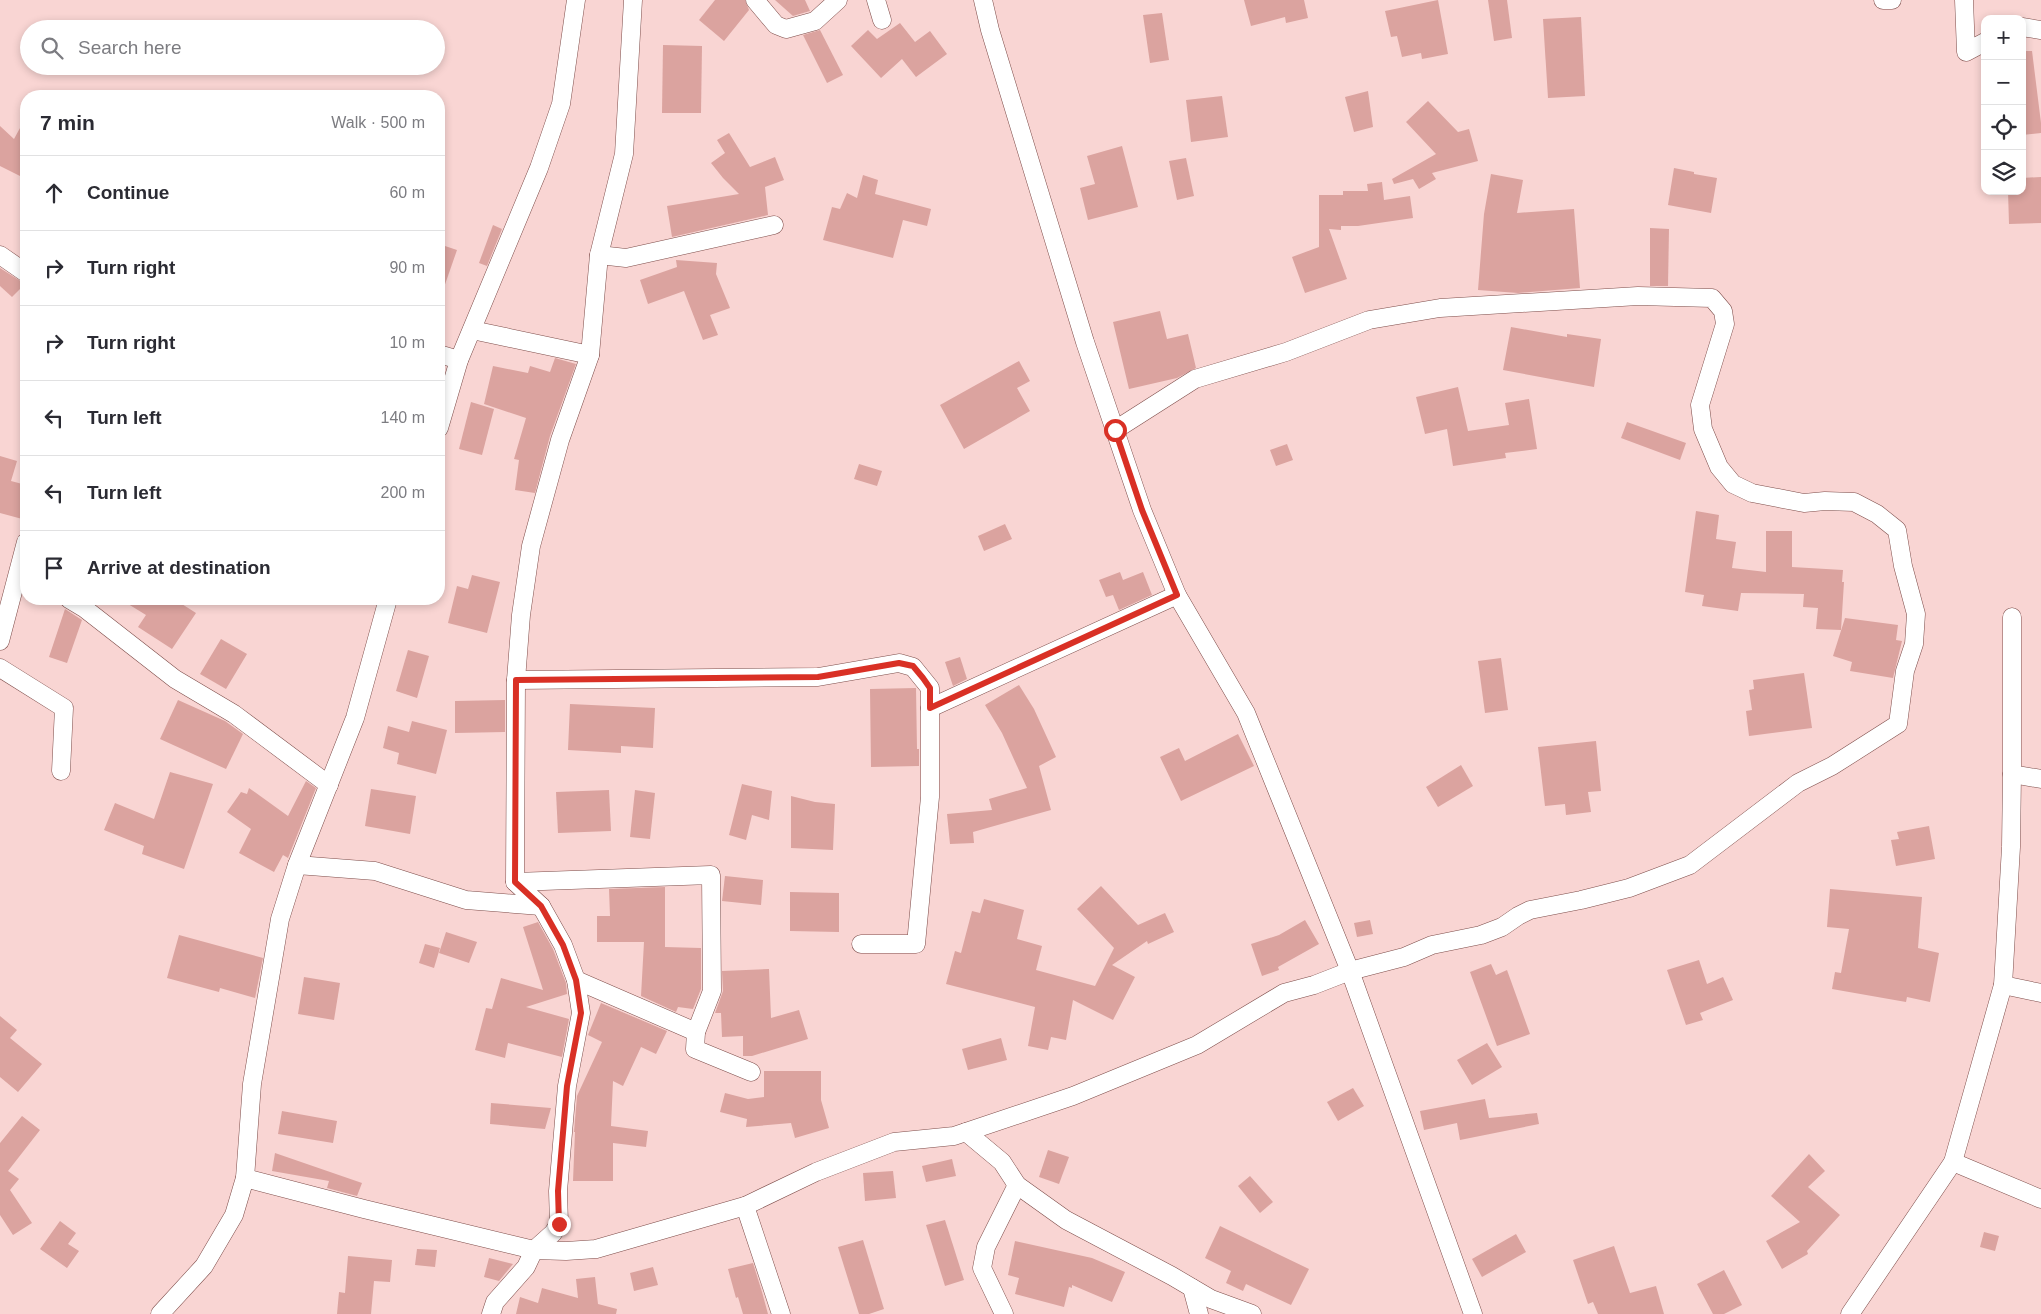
<!DOCTYPE html>
<meta charset="utf-8">
<style>
body{margin:0;font-family:Arial,sans-serif;background:#f7f7f7;color:#2b2b33}
.controls{position:absolute;right:15px;top:15px;display:grid;overflow:hidden;border-radius:10px;box-shadow:0 2px 8px #0003}
.controls button{width:45px;height:45px;display:grid;place-items:center;padding:0;border:0;border-bottom:1px solid #e1e1e2;background:#fff;color:#2b2b33;font:25px sans-serif}
.stop{position:absolute;width:15px;height:15px;margin:-11px;border:4px solid #d93025;border-radius:50%;background:#fff}
.stop.end{background:#d93025;border-color:#fff;box-shadow:0 1px 5px #0008}
.list{margin:0;padding:0;list-style:none}
h2{display:flex;justify-content:space-between;align-items:center;height:65px;margin:0;padding:0 20px;font-size:21px}
h2 small{font-size:16px;font-weight:400;color:#7c7c81}
.list li{display:grid;grid-template-columns:32px 1fr auto;gap:15px;align-items:center;box-sizing:border-box;height:75px;padding:0 20px;border-top:1px solid #e1e1e2}
.list b{display:block;font-size:19px;white-space:nowrap}
.list em{font-size:16px;font-style:normal;color:#7c7c81}
.icon{flex:none;width:28px;height:28px;fill:none;stroke:currentColor;stroke-width:2;stroke-linecap:round;stroke-linejoin:round}
.map{position:relative;flex:none;width:2041px;height:1314px;overflow:hidden}
.search{position:absolute;background:#fff;box-shadow:0 2px 8px #0003;left:20px;top:20px;width:425px;height:55px;display:flex;align-items:center;gap:12px;box-sizing:border-box;padding:0 18px;border-radius:28px;color:#7c7c81;font-size:19px}
.panel{position:absolute;background:#fff;box-shadow:0 2px 8px #0003;left:20px;top:90px;width:425px;height:515px;border-radius:20px}
.map>svg:first-child{display:block}
</style>
<div class="map">
<svg width="2041" height="1314" viewBox="0 0 2041 1314">
<rect width="100%" height="100%" fill="#f9d5d3"/>
<!-- building -->
<g fill="#dba39f">
<polygon points="715,0 745,0 749,10 724,41 699,20"/>
<polygon points="775,0 805,0 810,11 793,16"/>
<polygon points="1244,0 1304,0 1308,18 1286,23 1285,17 1251,26"/>
<polygon points="1438,0 1448,54 1422,59 1421,53 1402,57 1397,36 1391,37 1385,11"/>
<polygon points="1488,0 1507,0 1512,38 1494,41"/>
<polygon points="1162,13 1169,60 1150,63 1143,15"/>
<polygon points="1581,17 1585,96 1548,98 1543,19"/>
<polygon points="900,23 915,42 930,31 947,54 916,77 902,59 881,78 851,46 868,30 877,39"/>
<polygon points="820,30 843,75 827,83 803,35"/>
<polygon points="663,45 702,46 701,113 662,113"/>
<polygon points="2022,51 2032,51 2041,123 2041,133 2022,135"/>
<polygon points="1368,91 1373,127 1354,132 1345,97"/>
<polygon points="1222,96 1228,137 1191,142 1186,100"/>
<polygon points="1428,101 1458,132 1469,129 1478,161 1432,173 1436,179 1419,189 1413,179 1394,184 1392,179 1436,154 1406,122"/>
<polygon points="26,117 26,179 0,166 0,126 14,139"/>
<polygon points="729,133 750,167 775,157 784,180 765,187 768,215 672,237 667,206 739,194 723,178 711,163 725,153 717,140"/>
<polygon points="1122,146 1138,207 1088,220 1080,188 1095,184 1087,156"/>
<polygon points="1186,158 1194,196 1177,200 1169,161"/>
<polygon points="1674,168 1694,172 1694,174 1717,178 1711,213 1668,205"/>
<polygon points="1491,174 1523,180 1517,213 1574,209 1580,288 1518,293 1478,290 1484,214"/>
<polygon points="863,175 878,180 875,194 931,209 927,226 903,220 893,258 823,240 832,207 840,209 847,193 857,198"/>
<polygon points="2041,177 2041,223 2009,224 2008,191 2022,191 2022,178"/>
<polygon points="1382,182 1384,200 1410,196 1413,218 1358,226 1341,226 1341,230 1329,229 1347,279 1305,293 1292,257 1319,247 1319,195 1343,195 1343,191 1368,191 1367,184"/>
<polygon points="493,225 502,229 487,266 479,263"/>
<polygon points="1650,228 1669,229 1668,286 1650,286"/>
<polygon points="442,245 457,250 441,296 439,296 439,254"/>
<polygon points="676,260 717,263 716,274 730,308 710,315 718,335 703,340 684,291 648,304 640,280 677,267"/>
<polygon points="0,268 25,284 12,297 0,286"/>
<polygon points="1160,311 1167,339 1188,334 1196,368 1177,378 1129,389 1113,322"/>
<polygon points="1511,327 1567,337 1567,334 1601,339 1594,387 1503,370"/>
<polygon points="555,358 576,364 550,436 535,493 515,490 519,460 514,459 526,418 484,404 493,366 528,373 530,366 550,372"/>
<polygon points="1019,361 1030,381 1017,388 1030,411 964,449 940,405"/>
<polygon points="1458,387 1468,431 1509,425 1505,403 1529,399 1537,449 1505,453 1506,458 1453,466 1447,429 1425,434 1416,397"/>
<polygon points="471,402 494,409 482,455 459,449"/>
<polygon points="1627,422 1686,443 1680,460 1621,438"/>
<polygon points="1287,444 1293,460 1276,466 1270,450"/>
<polygon points="0,456 17,461 11,481 26,485 26,520 0,513"/>
<polygon points="859,464 882,471 877,486 854,479"/>
<polygon points="1696,511 1719,515 1716,539 1736,542 1732,568 1766,572 1766,531 1792,531 1792,567 1843,570 1842,582 1844,582 1841,630 1816,629 1818,608 1803,607 1804,594 1741,593 1738,611 1702,606 1704,595 1685,592"/>
<polygon points="1005,524 1012,539 984,551 978,536"/>
<polygon points="1120,572 1123,580 1143,572 1152,595 1119,610 1113,595 1106,597 1099,580"/>
<polygon points="472,575 500,582 487,633 448,623 457,586 468,589"/>
<polygon points="120,599 174,599 196,613 172,649 138,627 146,615"/>
<polygon points="65,609 82,620 67,663 49,657"/>
<polygon points="1845,618 1898,625 1896,640 1902,641 1893,678 1850,671 1852,662 1833,656"/>
<polygon points="221,639 247,654 226,689 200,674"/>
<polygon points="408,650 429,656 417,698 396,691"/>
<polygon points="960,657 967,679 953,686 945,662"/>
<polygon points="1501,658 1508,710 1485,713 1478,661"/>
<polygon points="1804,673 1812,728 1749,736 1746,711 1752,710 1749,690 1754,689 1753,680"/>
<polygon points="1019,685 1034,709 1056,757 1039,766 1051,810 973,832 974,843 950,844 947,814 992,810 989,799 1027,788 1002,733 985,705"/>
<polygon points="916,688 917,749 919,749 919,766 871,767 870,689"/>
<polygon points="178,700 225,721 243,734 226,769 160,739"/>
<polygon points="505,700 505,732 455,733 455,701"/>
<polygon points="570,704 655,708 653,748 621,746 621,753 568,750"/>
<polygon points="412,721 447,730 436,774 397,764 399,753 383,748 388,726 409,732"/>
<polygon points="1238,734 1254,766 1181,801 1160,757 1179,748 1185,761"/>
<polygon points="1596,741 1601,791 1588,792 1591,812 1566,815 1565,804 1545,806 1538,747"/>
<polygon points="1461,765 1473,786 1438,807 1426,787"/>
<polygon points="170,772 213,784 184,869 142,854 144,846 104,830 115,803 154,819"/>
<polygon points="306,781 316,788 288,858 283,855 274,872 239,853 251,829 227,812 241,792 247,794 249,788 288,816"/>
<polygon points="742,784 772,791 769,820 752,815 746,840 729,835"/>
<polygon points="371,789 416,796 410,834 365,826"/>
<polygon points="609,790 611,831 558,833 556,792"/>
<polygon points="635,790 655,793 650,839 630,837"/>
<polygon points="791,796 815,802 835,804 833,850 791,848"/>
<polygon points="1929,826 1935,859 1896,866 1891,840 1899,839 1897,832"/>
<polygon points="725,876 763,880 761,905 722,901"/>
<polygon points="1101,886 1138,925 1165,913 1174,932 1148,944 1147,941 1112,965 1135,977 1113,1020 1073,1000 1066,1040 1051,1037 1048,1050 1028,1046 1035,1007 946,984 955,951 961,953 972,911 980,913 984,899 1024,910 1017,939 1042,946 1036,970 1095,986 1114,948 1077,909"/>
<polygon points="665,887 665,947 701,948 701,989 693,1009 678,1007 676,1012 641,996 644,942 597,942 597,916 610,916 609,889"/>
<polygon points="1830,889 1922,897 1918,948 1939,953 1930,1002 1907,997 1906,1002 1832,989 1835,972 1841,973 1849,929 1827,927"/>
<polygon points="790,892 839,893 839,932 790,931"/>
<polygon points="1305,920 1319,944 1278,967 1279,970 1262,976 1251,944 1279,935"/>
<polygon points="1370,920 1373,934 1357,937 1354,923"/>
<polygon points="538,922 553,949 566,983 567,994 526,1007 569,1019 562,1057 508,1043 505,1058 475,1050 486,1008 492,1009 501,978 543,990 523,927"/>
<polygon points="446,932 477,942 469,963 439,953"/>
<polygon points="179,935 263,958 255,998 220,988 219,992 167,978"/>
<polygon points="425,944 440,948 434,968 419,963"/>
<polygon points="1699,960 1707,984 1723,977 1733,1000 1700,1013 1703,1020 1686,1025 1667,970"/>
<polygon points="1491,964 1496,975 1507,970 1530,1034 1497,1046 1470,972"/>
<polygon points="769,969 771,1018 799,1010 808,1039 752,1056 743,1056 743,1036 722,1037 721,1013 715,1013 723,991 722,971"/>
<polygon points="304,977 340,983 334,1020 298,1014"/>
<polygon points="601,1003 667,1031 656,1054 641,1047 623,1086 613,1081 611,1126 648,1131 646,1147 613,1143 613,1181 573,1181 575,1132 574,1132 577,1096 602,1042 588,1035"/>
<polygon points="0,1016 17,1030 10,1038 42,1064 18,1092 0,1077"/>
<polygon points="1001,1038 1007,1060 968,1070 962,1049"/>
<polygon points="1487,1043 1502,1067 1472,1085 1457,1060"/>
<polygon points="764,1071 821,1071 821,1100 829,1128 795,1138 791,1123 746,1127 747,1119 720,1112 725,1093 748,1099 764,1097"/>
<polygon points="1353,1088 1364,1106 1338,1121 1327,1102"/>
<polygon points="1485,1099 1489,1118 1537,1113 1539,1124 1460,1140 1457,1123 1424,1130 1420,1111"/>
<polygon points="491,1103 551,1108 545,1129 490,1124"/>
<polygon points="282,1111 337,1121 333,1143 278,1134"/>
<polygon points="22,1116 40,1130 8,1171 19,1179 10,1190 32,1223 13,1235 0,1215 0,1143"/>
<polygon points="1048,1150 1069,1157 1059,1184 1039,1177"/>
<polygon points="275,1153 362,1183 357,1196 327,1188 329,1181 272,1171"/>
<polygon points="1809,1154 1825,1171 1808,1187 1840,1215 1807,1251 1808,1254 1782,1269 1766,1241 1800,1222 1771,1196"/>
<polygon points="952,1159 956,1176 926,1182 922,1166"/>
<polygon points="893,1171 896,1198 865,1201 863,1173"/>
<polygon points="1250,1176 1273,1202 1260,1213 1238,1186"/>
<polygon points="945,1220 964,1280 945,1286 926,1225"/>
<polygon points="60,1221 76,1233 68,1244 79,1251 67,1268 40,1249"/>
<polygon points="1220,1226 1309,1269 1291,1305 1246,1284 1243,1291 1226,1283 1231,1271 1205,1258"/>
<polygon points="1984,1232 1999,1236 1995,1251 1980,1247"/>
<polygon points="1516,1234 1526,1252 1482,1277 1472,1259"/>
<polygon points="863,1240 884,1309 869,1314 859,1314 838,1247"/>
<polygon points="1015,1241 1092,1258 1125,1272 1112,1302 1072,1285 1072,1288 1069,1287 1064,1307 1015,1294 1019,1278 1008,1275"/>
<polygon points="1614,1246 1630,1293 1656,1286 1664,1314 1598,1314 1593,1302 1588,1304 1573,1260"/>
<polygon points="417,1249 437,1250 435,1267 415,1265"/>
<polygon points="348,1256 392,1260 390,1282 374,1281 371,1314 337,1314 339,1292 345,1293"/>
<polygon points="489,1258 513,1264 499,1281 484,1277"/>
<polygon points="753,1263 762,1292 768,1314 743,1314 738,1297 736,1298 728,1269"/>
<polygon points="653,1267 658,1285 634,1291 630,1273"/>
<polygon points="1724,1270 1742,1305 1724,1314 1713,1314 1697,1284"/>
<polygon points="595,1277 598,1304 617,1309 616,1314 516,1314 520,1297 538,1303 542,1288 578,1298 576,1279"/>
</g>
<g fill="none" stroke-linecap="round" stroke-linejoin="round">
<!-- minor casing -->
<g stroke="#7e4d4a" stroke-width="19">
<g id="minor">
<polyline points="755,0 776,25 786,29 815,21 838,0"/>
<polyline points="876,0 882,20"/>
<polyline points="983,0 990,30 1085,342 1142,510 1177,595 1246,713 1350,971 1473,1314"/>
<polyline points="1883,0 1892,0"/>
<polyline points="1964,0 1966,52 1985,42"/>
<polyline points="2022,27 2041,30"/>
<polyline points="0,255 26,273"/>
<polyline points="599,255 626,258 774,225"/>
<polyline points="472,330 590,355"/>
<polyline points="439,354 459,360"/>
<polyline points="439,428 459,360 539,168 561,104 576,0"/>
<polyline points="69,599 84,608 175,679 234,714 329,785"/>
<polyline points="0,641 26,542"/>
<polyline points="0,668 64,708 61,771"/>
<polyline points="516,680 818,677 899,663 913,667 930,688 930,797 916,944 861,944"/>
<polyline points="930,708 1177,595"/>
<polyline points="2012,774 2041,779"/>
<polyline points="297,865 375,871 466,900 541,906"/>
<polyline points="515,882 711,875 712,991 696,1032 695,1049 751,1072"/>
<polyline points="576,980 696,1032"/>
<polyline points="2003,985 2041,993"/>
<polyline points="966,1132 1002,1162 1017,1185 1066,1220 1172,1276 1211,1299 1252,1314"/>
<polyline points="1953,1162 2041,1199"/>
<polyline points="245,1178 364,1209 534,1250 566,1251 596,1249 745,1206 816,1172 894,1142 954,1136 1073,1096 1197,1045 1284,993 1314,985 1350,971 1404,957 1432,945 1481,935 1502,927 1518,916 1530,910 1581,900 1629,888 1690,865 1798,783 1832,766 1898,724 1905,671 1914,644 1916,614 1903,566 1897,530 1877,514 1854,502 1825,501 1804,503 1752,493 1733,484 1719,467 1703,429 1700,405 1725,324 1723,311 1712,298 1638,296 1440,308 1369,320 1286,352 1195,379 1115,430"/>
<polyline points="745,1206 781,1314"/>
<polyline points="1192,1288 1199,1314"/>
<polyline points="160,1314 204,1266 234,1215 245,1178 252,1084 280,919 297,865 355,718 388,599"/>
<polyline points="491,1314 495,1302 526,1267 534,1250 553,1233 559,1224 558,1191 567,1086 581,1013 576,980 563,945 541,906 515,882 516,680 521,615 531,546 560,440 590,355 599,255 624,154 633,0"/>
<polyline points="1004,1314 982,1268 986,1247 1017,1185"/>
<polyline points="1850,1314 1953,1162 2003,985 2011,847 2012,774 2012,617"/>
</g>
</g>
<!-- minor -->
<use href="#minor" stroke="#fff" stroke-width="18"/>
</g>
<g fill="none" stroke-linecap="round" stroke-linejoin="round">
<!-- route -->
<polyline stroke="#d93025" stroke-width="6" points="559,1224 558,1191 567,1086 581,1013 576,980 563,945 541,906 515,882 516,680 818,677 899,663 913,666 923,678 930,688 930,708 1177,595 1142,510 1115,430"/>
</g>
</svg>
<div class="controls">
<button>+</button>
<button>−</button>
<button><svg class="icon" aria-label="locate" viewBox="0 0 24 24"><circle cx="12" cy="12" r="6"/><path d="M12 2v4M12 18v4M2 12h4M18 12h4"/></svg></button>
<button><svg class="icon" aria-label="layers" viewBox="0 0 24 24"><path d="M12 4l9 5-9 5-9-5zM3 14l9 5 9-5"/></svg></button>
</div>
<div class="stop" style="left:1115px;top:430px"></div>
<div class="stop end" style="left:559px;top:1224px"></div>
<div class="search"><svg class="icon" aria-label="search" viewBox="0 0 24 24"><circle cx="10" cy="10" r="6"/><path d="M15 15l6 6"/></svg>Search here</div>
<section class="panel">
<h2>7 min<small>Walk · 500 m</small></h2>
<ul class="list">
<li><svg class="icon" aria-label="ahead" viewBox="0 0 24 24"><path d="M12 20V5M6 11l6-6 6 6"/></svg><div><b>Continue</b></div><em>60 m</em></li>
<li><svg class="icon" aria-label="right" viewBox="0 0 24 24"><path d="M7 20v-9h11M14 6l5 5-5 5"/></svg><div><b>Turn right</b></div><em>90 m</em></li>
<li><svg class="icon" aria-label="right" viewBox="0 0 24 24"><path d="M7 20v-9h11M14 6l5 5-5 5"/></svg><div><b>Turn right</b></div><em>10 m</em></li>
<li><svg class="icon" aria-label="left" viewBox="0 0 24 24"><path d="M17 20v-9H6M10 6l-5 5 5 5"/></svg><div><b>Turn left</b></div><em>140 m</em></li>
<li><svg class="icon" aria-label="left" viewBox="0 0 24 24"><path d="M17 20v-9H6M10 6l-5 5 5 5"/></svg><div><b>Turn left</b></div><em>200 m</em></li>
<li><svg class="icon" aria-label="arrive" viewBox="0 0 24 24"><path d="M6 21V4h12l-3 4 3 4H6"/></svg><div><b>Arrive at destination</b></div></li>
</ul>
</section>
</div>
